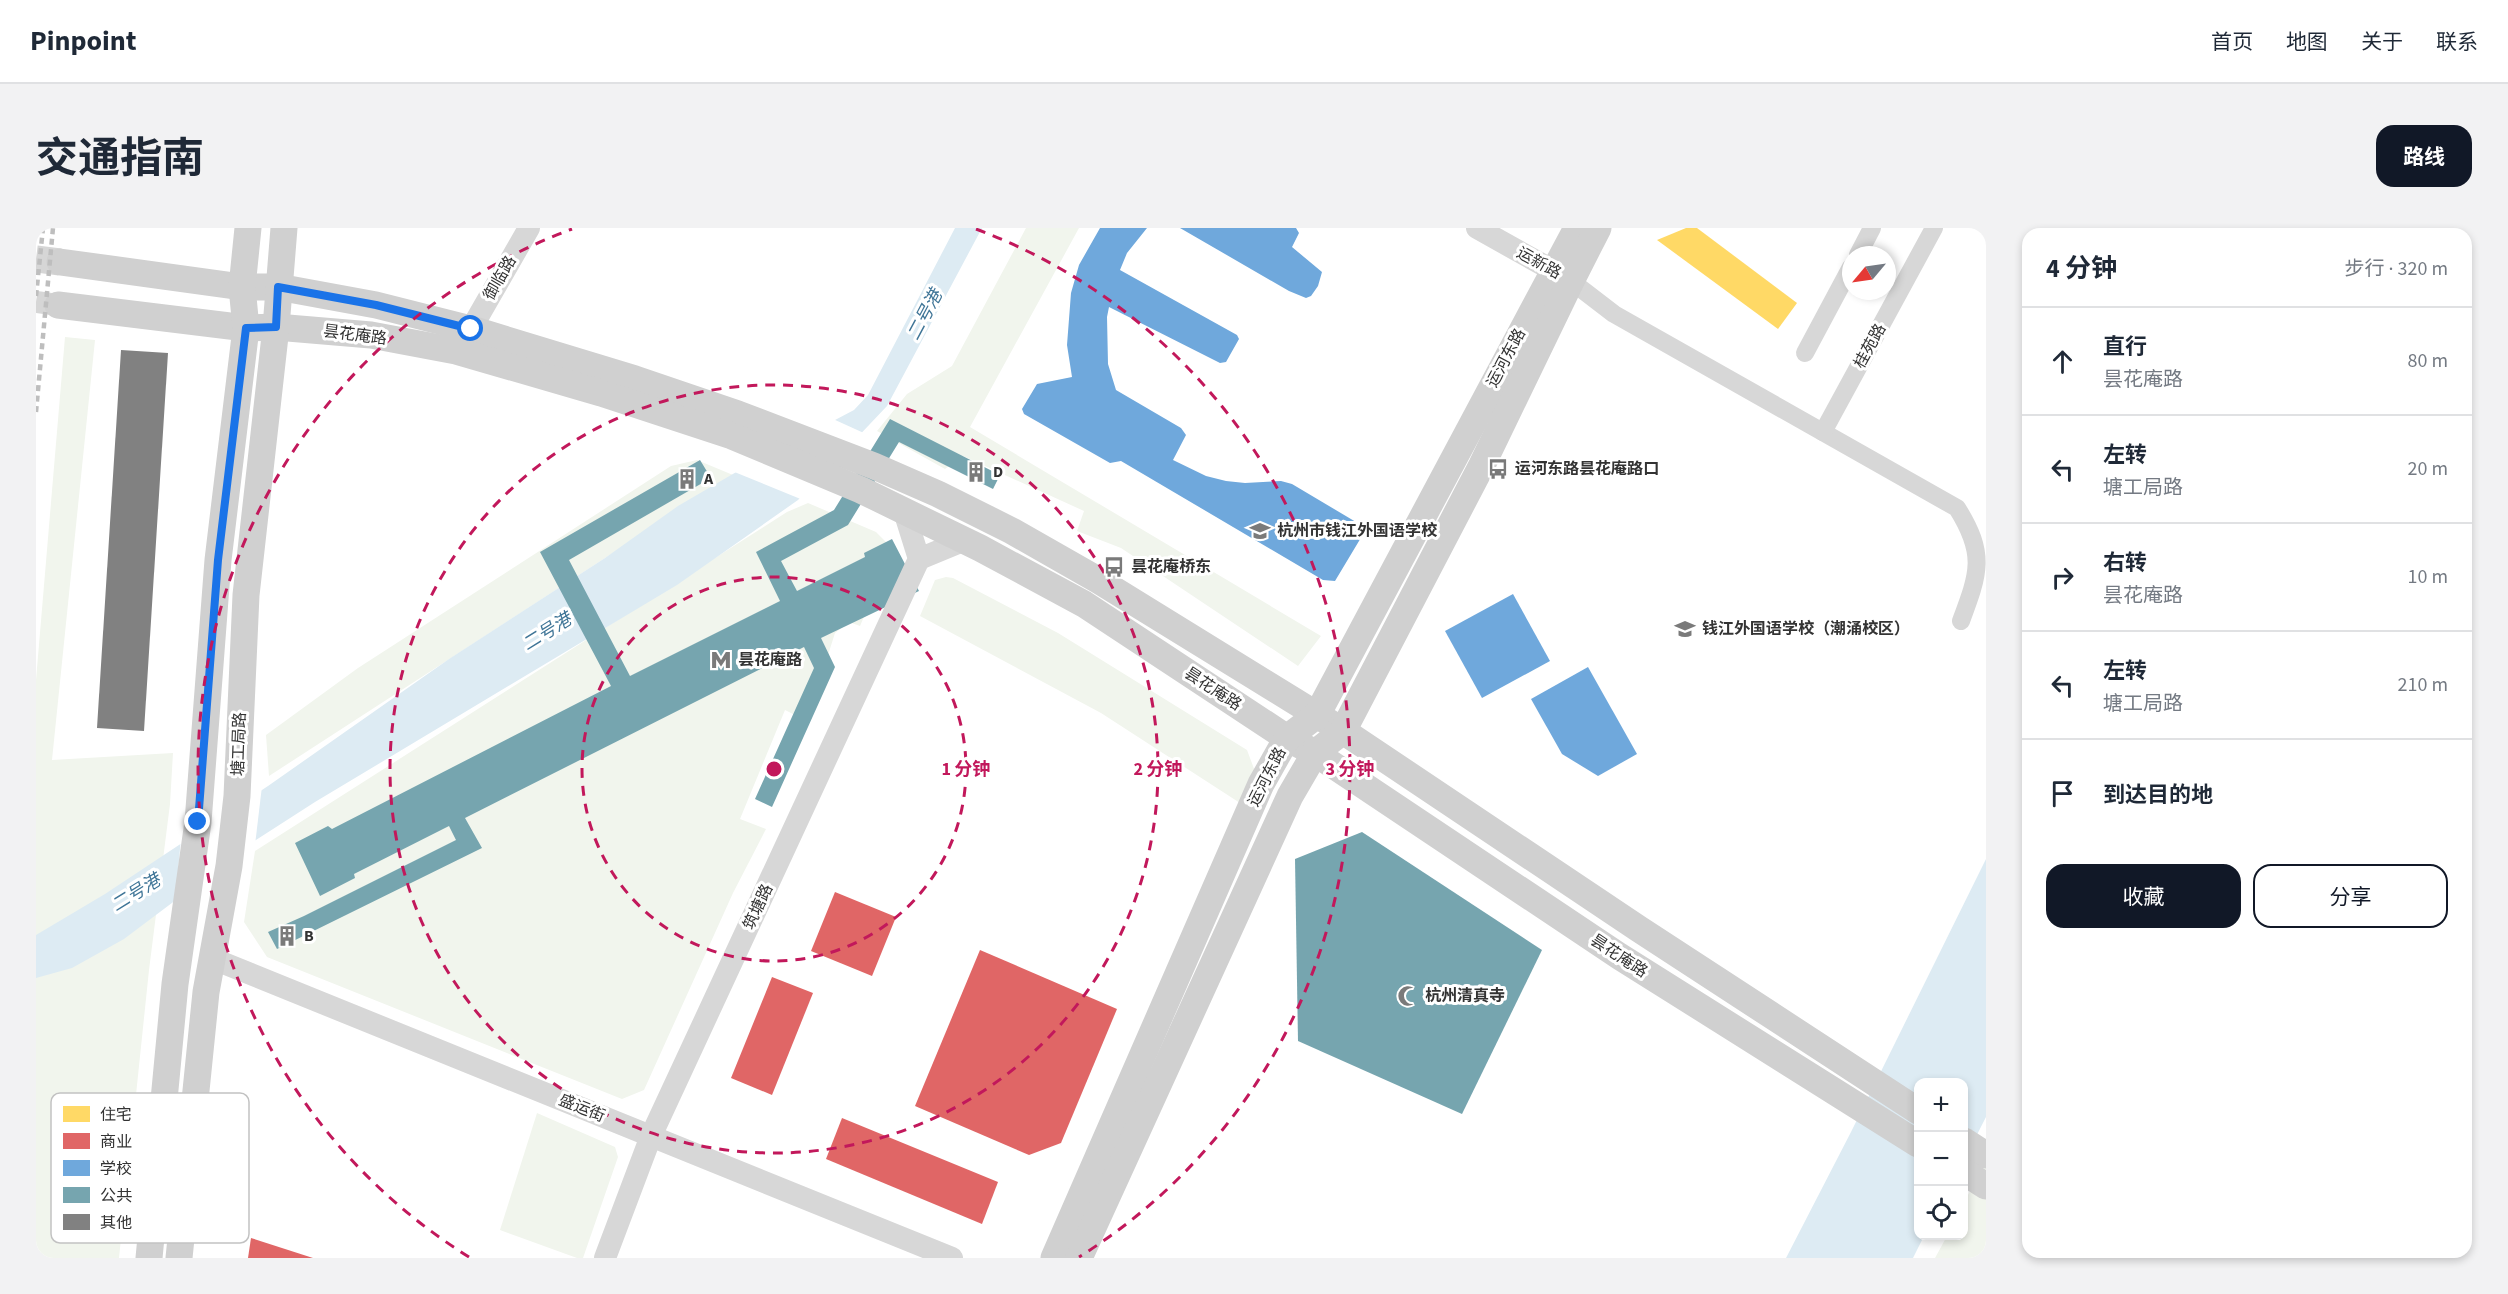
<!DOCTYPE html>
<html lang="zh">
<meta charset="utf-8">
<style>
body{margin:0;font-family:"Source Sans 3","Noto Sans SC",sans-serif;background:#f2f2f3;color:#1f2937}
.controls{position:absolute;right:18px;bottom:18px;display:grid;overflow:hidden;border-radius:12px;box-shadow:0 3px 9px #0003}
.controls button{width:54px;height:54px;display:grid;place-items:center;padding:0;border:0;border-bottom:2px solid #e0e1e3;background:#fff;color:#1f2937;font:30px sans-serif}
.compass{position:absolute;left:1806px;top:18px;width:54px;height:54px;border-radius:50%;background:#fff;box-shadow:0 3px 9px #0003;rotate:241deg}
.stop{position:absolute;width:18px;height:18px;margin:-14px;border:4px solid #1a73e8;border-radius:50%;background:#fff}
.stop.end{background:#1a73e8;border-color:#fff;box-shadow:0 2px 6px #0008}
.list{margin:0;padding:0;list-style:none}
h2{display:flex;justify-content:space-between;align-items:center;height:78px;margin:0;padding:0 24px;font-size:26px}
h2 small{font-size:20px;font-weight:400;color:#747a83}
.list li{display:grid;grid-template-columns:39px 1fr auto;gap:18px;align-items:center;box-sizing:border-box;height:108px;padding:0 24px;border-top:2px solid #e0e1e3}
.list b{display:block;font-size:22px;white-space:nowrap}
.list p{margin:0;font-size:20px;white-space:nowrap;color:#747a83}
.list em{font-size:20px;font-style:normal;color:#747a83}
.actions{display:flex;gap:12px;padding:18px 24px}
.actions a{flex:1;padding:14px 0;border:2px solid #111827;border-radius:18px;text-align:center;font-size:21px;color:#111827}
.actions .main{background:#111827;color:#fff}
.icon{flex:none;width:33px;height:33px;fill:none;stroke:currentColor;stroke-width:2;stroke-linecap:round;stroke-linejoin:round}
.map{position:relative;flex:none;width:1950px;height:1030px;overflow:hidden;border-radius:18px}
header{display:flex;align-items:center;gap:36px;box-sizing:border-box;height:84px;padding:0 30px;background:#fff;border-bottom:2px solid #e0e1e3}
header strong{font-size:28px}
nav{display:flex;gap:33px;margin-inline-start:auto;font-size:21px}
.intro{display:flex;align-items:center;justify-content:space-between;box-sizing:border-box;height:144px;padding:0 36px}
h1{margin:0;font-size:42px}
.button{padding:15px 27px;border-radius:18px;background:#111827;color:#fff;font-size:21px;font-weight:700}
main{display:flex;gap:36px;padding:0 36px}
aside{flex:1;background:#fff;border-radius:18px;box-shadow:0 3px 9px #0003}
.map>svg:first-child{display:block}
</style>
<header>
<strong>Pinpoint</strong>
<nav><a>首页</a><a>地图</a><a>关于</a><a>联系</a></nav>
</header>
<div class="intro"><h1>交通指南</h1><a class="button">路线</a></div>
<main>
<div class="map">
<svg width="1950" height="1030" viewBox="0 0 1950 1030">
<rect width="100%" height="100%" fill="#fff"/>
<!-- green -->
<g fill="#f1f5ed">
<polygon points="990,0 1043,0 934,199 1285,408 1262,438 1085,320 1041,303 1048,283 927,228 909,241 841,203 871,166 916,138"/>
<polygon points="29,109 59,112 16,532 137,525 134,576 113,742 83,1030 0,1030 0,452"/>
<polygon points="661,232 697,247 233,548 230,507 322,440 635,238"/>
<polygon points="772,275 840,304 851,315 854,328 824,398 813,394 799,405 771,493 749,482 704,591 730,601 697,665 608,862 586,871 231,729 208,694 219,623 751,284"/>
<polygon points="910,349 917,350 1022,405 1211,522 1220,546 1204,575 1065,485 884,388 899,352"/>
<polygon points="501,885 579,919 582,929 547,1030 541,1030 464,1002"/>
<polygon points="1950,931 1950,1030 1899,1030 1911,1008 1928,1008 1928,975"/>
</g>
<!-- water -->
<g fill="#ddebf3">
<polygon points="919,0 946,0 851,178 762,272 641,357 279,574 217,614 88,711 36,740 0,750 0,707 69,666 232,558 413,431 569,330 642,278 702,243 818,182 832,167"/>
<polygon points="1950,631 1950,889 1928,932 1928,854 1882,854 1882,1008 1888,1008 1877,1030 1750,1030 1815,904"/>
</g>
<!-- pier -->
<g fill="#fff">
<polygon points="797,191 830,206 767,272 696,243"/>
<polygon points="226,558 219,617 139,675 145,610"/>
</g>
<!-- homes -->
<polygon fill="#ffd966" points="1650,0 1661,0 1761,75 1742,101 1621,12"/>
<!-- shops -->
<g fill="#e06666">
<polygon points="799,664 860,689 836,748 775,723"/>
<polygon points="944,722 1081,781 1025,915 993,927 879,878"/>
<polygon points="736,749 777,765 736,867 695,850"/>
<polygon points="806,890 962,954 946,996 790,931"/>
<polygon points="215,1010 277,1030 212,1030"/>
</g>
<!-- schools -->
<g fill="#6fa8dc">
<polygon points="1064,0 1111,0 1091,25 1084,42 1201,107 1203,111 1190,134 1184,135 1073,79 1071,89 1072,136 1080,162 1145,200 1150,207 1137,232 1170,248 1190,253 1209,255 1245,253 1256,256 1325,297 1326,308 1299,353 1287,352 1085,233 1074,235 988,186 986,181 1001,156 1036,149 1031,117 1035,65 1043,37"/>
<polygon points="1144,0 1260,0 1263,5 1256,19 1286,44 1282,58 1275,68 1270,70 1253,63"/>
<polygon points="1477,366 1514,433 1446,470 1409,403"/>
<polygon points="1552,439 1601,526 1562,548 1526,526 1495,471"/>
</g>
<!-- public -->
<g fill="#76a5af">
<polygon points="854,191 964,247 957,261 863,214 812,297 745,333 761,363 829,329 828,325 856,311 883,363 785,410 799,439 736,579 719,571 778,440 768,419 429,590 446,620 241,721 232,704 268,688 420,612 413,598 318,646 319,650 284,668 259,615 292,598 296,601 575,458 504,324 664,232 675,250 533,332 594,448 744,373 720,324 798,282"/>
<polygon points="1326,604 1506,722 1426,886 1262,813 1259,631"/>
</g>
<!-- building -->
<polygon fill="#818181" points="85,122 132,125 108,503 61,500"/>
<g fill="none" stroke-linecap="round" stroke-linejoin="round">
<!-- tertiary-tunnel -->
<polyline stroke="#d6d6d6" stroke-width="22" stroke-dasharray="22 11" stroke-linecap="butt" points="0,74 22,77"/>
<!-- secondary-tunnel -->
<polyline stroke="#d6d6d6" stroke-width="27" stroke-dasharray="27 14" stroke-linecap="butt" points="0,31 24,34"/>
<!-- minor -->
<g stroke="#d7d7d7" stroke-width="18">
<polyline points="1822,27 1836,0"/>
<path d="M1535,53l43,33 343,194c29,46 22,65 4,113"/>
<polyline points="1769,125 1815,39"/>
<polyline points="1787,204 1898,0"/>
</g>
<!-- tertiary -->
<g stroke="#d7d7d7" stroke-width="22">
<polyline points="1441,0 1534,52"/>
<polyline points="435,101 493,0"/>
<polyline points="883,331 929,312"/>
<polyline points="175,730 916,1030"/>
<polyline points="569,1030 615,908 883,331 868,283"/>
</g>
<!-- secondary -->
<g stroke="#d0d0d0" stroke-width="27">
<polyline points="24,34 206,59 242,59 340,77 435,101 599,151 702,186 838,238 902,266 976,303 1062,352 1307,503 1603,701 1882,883"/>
<polyline points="22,77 210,100 240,99 335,107 420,123 565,165 696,208 825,262 944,320 1048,376 1251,510 1279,525 1583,728 1882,916"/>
<polyline points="1928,913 1950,927"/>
<polyline points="1928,944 1950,958"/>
<polyline points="113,1030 139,756 162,594 182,332 210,100 206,59 212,0"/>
<polyline points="143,1030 170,764 193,638 201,568 210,367 240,99 248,0"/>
<polyline points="1018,1030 1225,556 1251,510 1281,487 1541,0"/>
<polyline points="1043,1030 1254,568 1279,525 1307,503 1446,237 1535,53 1562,0"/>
</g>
<!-- rail -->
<g stroke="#bebebe" stroke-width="4.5" stroke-dasharray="6 4.5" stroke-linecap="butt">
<polyline points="0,68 7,0"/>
<polyline points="0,184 17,0"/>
</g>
</g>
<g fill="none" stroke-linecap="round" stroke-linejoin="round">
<!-- route -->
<polyline stroke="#1a73e8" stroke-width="8" points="162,594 182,332 210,100 240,99 242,59 340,77 435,101"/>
</g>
<!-- distance rings -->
<g fill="none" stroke="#c2185b" stroke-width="3" stroke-dasharray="10 8">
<circle cx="738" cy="541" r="192"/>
<circle cx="738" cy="541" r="384"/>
<path d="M433 1029A576 576 0 0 1 536 1M940 1A576 576 0 0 1 1043 1029"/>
</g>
<!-- icons -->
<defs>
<g id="bus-bare" transform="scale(1.62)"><path d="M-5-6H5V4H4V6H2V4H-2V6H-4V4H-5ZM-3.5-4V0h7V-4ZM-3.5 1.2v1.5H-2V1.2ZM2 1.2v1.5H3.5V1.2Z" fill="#7a7a7a" stroke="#fff" stroke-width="2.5" paint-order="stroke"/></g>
<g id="building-bare" transform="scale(1.62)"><path d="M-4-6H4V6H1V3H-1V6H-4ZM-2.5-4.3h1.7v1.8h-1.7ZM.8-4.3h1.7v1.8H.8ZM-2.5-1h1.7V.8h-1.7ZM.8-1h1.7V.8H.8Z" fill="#7a7a7a" stroke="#fff" stroke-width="2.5" paint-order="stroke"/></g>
<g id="school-bare" transform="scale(1.62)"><path d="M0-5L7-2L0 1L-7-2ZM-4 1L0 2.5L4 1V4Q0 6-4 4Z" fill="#7a7a7a" stroke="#fff" stroke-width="2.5" paint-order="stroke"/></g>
<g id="metro-bare" transform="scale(1.62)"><path d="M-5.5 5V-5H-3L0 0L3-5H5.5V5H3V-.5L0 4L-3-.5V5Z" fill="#7a7a7a" stroke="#fff" stroke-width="2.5" paint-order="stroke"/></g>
<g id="mosque-bare" transform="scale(1.62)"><path d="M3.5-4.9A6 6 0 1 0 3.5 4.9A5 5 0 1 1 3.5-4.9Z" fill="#7a7a7a" stroke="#fff" stroke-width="2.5" paint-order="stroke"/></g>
</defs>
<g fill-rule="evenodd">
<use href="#bus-bare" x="1462" y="241"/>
<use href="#building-bare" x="940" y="244"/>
<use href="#building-bare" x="651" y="251"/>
<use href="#school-bare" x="1224" y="303"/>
<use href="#bus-bare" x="1078" y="339"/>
<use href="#school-bare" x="1649" y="401"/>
<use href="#metro-bare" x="685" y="432"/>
<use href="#building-bare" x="251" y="708"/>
<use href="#mosque-bare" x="1372" y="768"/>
</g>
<g text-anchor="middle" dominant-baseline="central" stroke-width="6" stroke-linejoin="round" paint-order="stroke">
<!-- street labels -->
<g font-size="16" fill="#333" stroke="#fff">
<text transform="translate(1503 35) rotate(29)">运新路</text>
<text transform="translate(464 50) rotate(-60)">御临路</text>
<text transform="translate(319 107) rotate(7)">昙花庵路</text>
<text transform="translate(1834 118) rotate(-61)">桂苑路</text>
<text transform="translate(1470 130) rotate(-62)">运河东路</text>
<text transform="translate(1177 461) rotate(33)">昙花庵路</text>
<text transform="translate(203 516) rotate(-88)">塘工局路</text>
<text transform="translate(1231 549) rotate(-63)">运河东路</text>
<text transform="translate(722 679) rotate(-65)">筑塘路</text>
<text transform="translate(1583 728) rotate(33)">昙花庵路</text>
<text transform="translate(546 880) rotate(22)">盛运街</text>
</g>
<!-- poi labels -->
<g font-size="16" font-weight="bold" fill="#333" stroke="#fff" text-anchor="start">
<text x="1479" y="241">运河东路昙花庵路口</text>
<text x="957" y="244">D</text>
<text x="668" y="251">A</text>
<text x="1241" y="303">杭州市钱江外国语学校</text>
<text x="1095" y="339">昙花庵桥东</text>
<text x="1666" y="401">钱江外国语学校（潮涌校区）</text>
<text x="702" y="432">昙花庵路</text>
<text x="268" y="708">B</text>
<text x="1389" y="768">杭州清真寺</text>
</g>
<!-- water labels -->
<g font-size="18" font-style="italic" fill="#3f7597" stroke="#fff">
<text transform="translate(889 87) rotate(-62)">二号港</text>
<text transform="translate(511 404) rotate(-32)">二号港</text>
<text transform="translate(100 665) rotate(-32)">二号港</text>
</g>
</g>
<!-- legend -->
<rect x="15" y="865" width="198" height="150" rx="9" fill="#fff" stroke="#c2c2c2" stroke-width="1.5"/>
<rect x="27" y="878" width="27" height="16" fill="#ffd966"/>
<rect x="27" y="905" width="27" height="16" fill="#e06666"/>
<rect x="27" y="932" width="27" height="16" fill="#6fa8dc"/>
<rect x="27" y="959" width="27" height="16" fill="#76a5af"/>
<rect x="27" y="986" width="27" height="16" fill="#818181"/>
<g font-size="16" fill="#333">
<text x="64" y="892">住宅</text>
<text x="64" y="919">商业</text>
<text x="64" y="946">学校</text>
<text x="64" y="973">公共</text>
<text x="64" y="1000">其他</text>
</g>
<circle cx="738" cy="541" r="9" fill="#c2185b" stroke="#fff" stroke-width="3"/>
<g font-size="18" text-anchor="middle" font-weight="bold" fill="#c2185b" stroke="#fff" stroke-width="6" stroke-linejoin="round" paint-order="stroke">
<text x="930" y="547">1 分钟</text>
<text x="1122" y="547">2 分钟</text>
<text x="1314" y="547">3 分钟</text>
</g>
</svg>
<div class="controls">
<button>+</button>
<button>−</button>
<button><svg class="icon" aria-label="locate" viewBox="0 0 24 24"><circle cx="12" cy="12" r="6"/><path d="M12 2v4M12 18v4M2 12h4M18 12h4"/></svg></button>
</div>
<svg class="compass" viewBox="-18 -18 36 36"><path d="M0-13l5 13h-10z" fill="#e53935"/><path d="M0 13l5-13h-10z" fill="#747a83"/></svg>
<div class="stop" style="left:435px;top:101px"></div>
<div class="stop end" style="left:162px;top:594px"></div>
</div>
<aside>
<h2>4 分钟<small>步行 · 320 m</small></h2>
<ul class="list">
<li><svg class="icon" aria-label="ahead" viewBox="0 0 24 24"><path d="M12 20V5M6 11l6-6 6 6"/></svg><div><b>直行</b><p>昙花庵路</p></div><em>80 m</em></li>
<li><svg class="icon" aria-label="left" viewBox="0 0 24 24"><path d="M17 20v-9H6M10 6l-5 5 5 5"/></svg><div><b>左转</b><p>塘工局路</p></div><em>20 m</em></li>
<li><svg class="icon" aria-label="right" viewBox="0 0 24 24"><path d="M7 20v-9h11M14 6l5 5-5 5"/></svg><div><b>右转</b><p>昙花庵路</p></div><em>10 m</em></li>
<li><svg class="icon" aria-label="left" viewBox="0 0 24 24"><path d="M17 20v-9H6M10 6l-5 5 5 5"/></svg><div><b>左转</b><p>塘工局路</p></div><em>210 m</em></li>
<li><svg class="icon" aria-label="arrive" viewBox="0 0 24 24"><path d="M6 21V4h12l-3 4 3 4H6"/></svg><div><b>到达目的地</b></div></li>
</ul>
<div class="actions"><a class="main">收藏</a><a>分享</a></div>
</aside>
</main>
